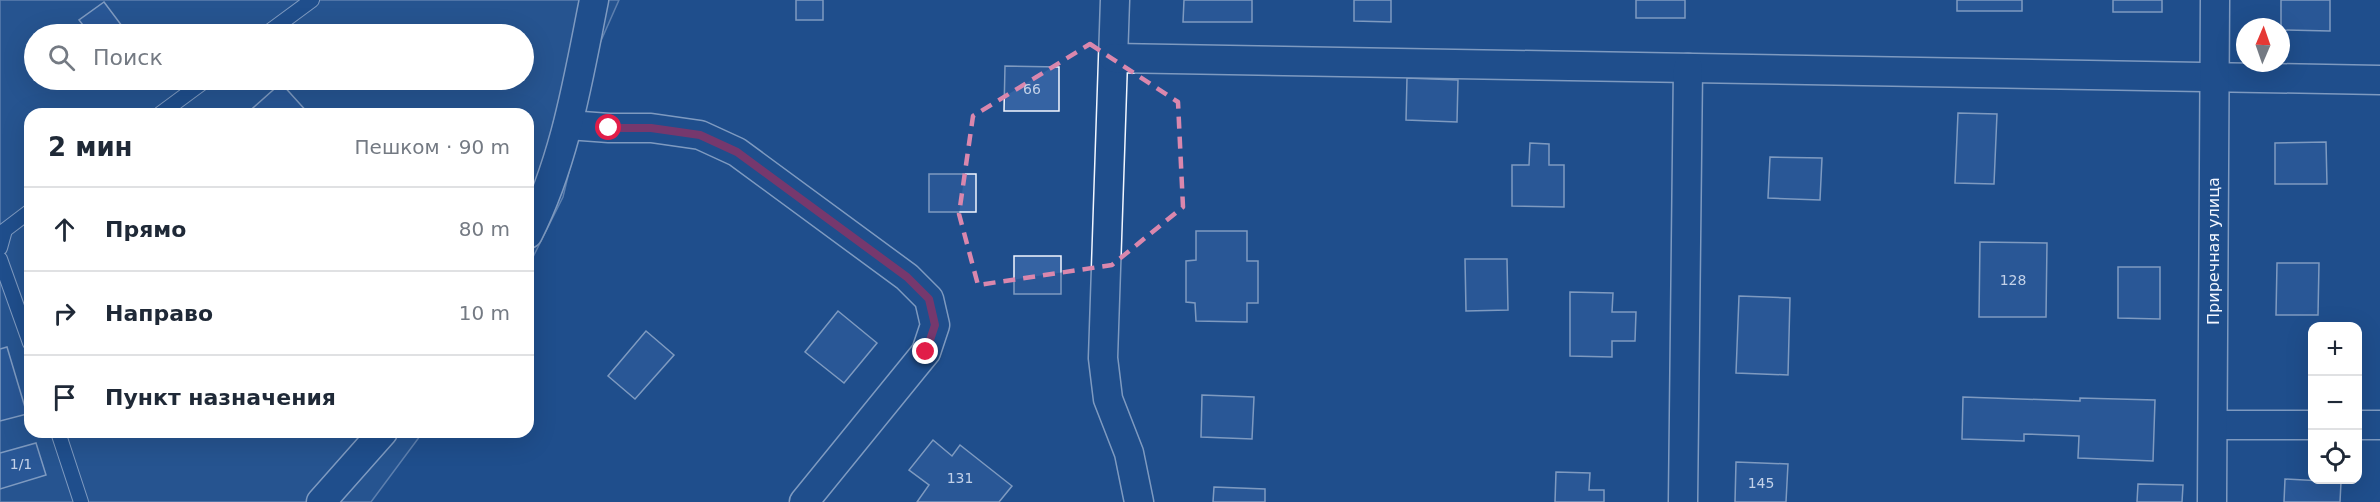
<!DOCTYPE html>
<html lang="ru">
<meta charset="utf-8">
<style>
body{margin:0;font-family:"DejaVu Sans",sans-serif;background:#f2f2f3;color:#1f2937}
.controls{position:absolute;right:18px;bottom:18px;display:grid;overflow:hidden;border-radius:12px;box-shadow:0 6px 24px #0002}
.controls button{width:54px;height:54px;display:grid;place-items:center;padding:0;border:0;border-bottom:2px solid #e0e1e3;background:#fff;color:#1f2937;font:30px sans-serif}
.compass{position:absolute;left:2236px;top:18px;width:54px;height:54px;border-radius:50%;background:#fff;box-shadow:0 6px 24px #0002;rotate:2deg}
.stop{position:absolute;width:18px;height:18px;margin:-14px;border:4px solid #e11d48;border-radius:50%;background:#fff}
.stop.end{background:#e11d48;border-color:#fff;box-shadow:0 2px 6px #0008}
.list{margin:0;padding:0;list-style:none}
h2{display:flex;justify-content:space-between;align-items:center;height:78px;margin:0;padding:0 24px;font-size:26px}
h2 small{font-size:20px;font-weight:400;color:#747a83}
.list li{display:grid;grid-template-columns:39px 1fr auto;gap:18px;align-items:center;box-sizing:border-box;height:84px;padding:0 24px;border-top:2px solid #e0e1e3}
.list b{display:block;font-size:22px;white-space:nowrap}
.list em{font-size:20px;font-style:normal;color:#747a83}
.icon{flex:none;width:33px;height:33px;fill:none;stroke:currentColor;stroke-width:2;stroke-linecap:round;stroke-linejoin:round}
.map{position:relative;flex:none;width:2380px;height:502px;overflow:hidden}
.search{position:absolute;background:#fff;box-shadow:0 6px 24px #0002;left:24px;top:24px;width:510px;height:66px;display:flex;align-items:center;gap:15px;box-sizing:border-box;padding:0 21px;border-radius:33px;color:#747a83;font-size:22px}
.panel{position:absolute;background:#fff;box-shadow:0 6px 24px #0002;left:24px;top:108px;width:510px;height:330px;border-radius:18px}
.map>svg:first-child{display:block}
</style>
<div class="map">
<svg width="2380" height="502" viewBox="0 0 2380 502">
<rect width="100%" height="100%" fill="#1f4e8c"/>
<!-- built -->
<path fill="#305b95" stroke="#a8bbd7" stroke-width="1.5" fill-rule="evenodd" d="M0,0h619l-19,43 -37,154 -35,70v-153h-498v318h393l-52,70h-371zM34,34h490v46h-490z"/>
<!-- building -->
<g fill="#3563a3" stroke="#f2f6ff" stroke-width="1.5">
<rect x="796" y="0" width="27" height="20"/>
<polygon points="1184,0 1252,0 1252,22 1183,22"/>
<polygon points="1354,0 1391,0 1391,22 1354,21"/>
<rect x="1636" y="0" width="49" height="18"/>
<rect x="1957" y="0" width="65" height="11"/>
<rect x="2113" y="0" width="49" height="12"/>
<polygon points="2281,0 2330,0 2330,31 2281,30"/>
<polygon points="104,2 128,34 90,34 79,20"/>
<polygon points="1005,66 1059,67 1059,111 1004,111"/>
<polygon points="1407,78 1458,80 1457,122 1406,120"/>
<polygon points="281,83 309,114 246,114"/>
<polygon points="1958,113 1997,114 1994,184 1955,183"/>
<polygon points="2326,142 2327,184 2275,184 2275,143"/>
<polygon points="1530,143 1549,144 1549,165 1564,165 1564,207 1512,206 1512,165 1529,165"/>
<polygon points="1770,157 1822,158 1820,200 1768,198"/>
<rect x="929" y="174" width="47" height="38"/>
<polygon points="1196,231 1247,231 1247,261 1258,261 1258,303 1247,303 1247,322 1196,321 1195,303 1186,302 1186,261 1196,260"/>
<polygon points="1980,242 2047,243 2046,317 1979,317"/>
<rect x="1014" y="256" width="47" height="38"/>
<polygon points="1465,259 1507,259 1508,310 1466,311"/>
<polygon points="2277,263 2319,263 2318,315 2276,315"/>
<polygon points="2118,267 2160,267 2160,319 2118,318"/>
<polygon points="1570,292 1613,293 1612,312 1636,312 1635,341 1612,341 1612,357 1570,356"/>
<polygon points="1739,296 1790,298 1788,375 1736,373"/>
<polygon points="838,311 877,343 844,383 805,352"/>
<polygon points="646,331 674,355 635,399 608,376"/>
<polygon points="7,347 27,414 0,421 0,349"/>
<polygon points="1202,395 1254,397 1252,439 1201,437"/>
<polygon points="1963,397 2080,401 2080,398 2155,400 2153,461 2078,458 2079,436 2024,434 2024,441 1962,439"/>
<polygon points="933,440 952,456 960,445 1012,486 999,502 917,502 929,485 909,470"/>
<polygon points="36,443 46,475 0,489 0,453"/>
<polygon points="1736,462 1788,464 1786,502 1735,502"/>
<polygon points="1556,472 1590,473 1589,490 1604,490 1604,502 1555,502"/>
<polygon points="2285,479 2341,482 2340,502 2284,502"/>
<polygon points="2138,484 2183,485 2182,502 2137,502"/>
<polygon points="1214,487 1265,489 1265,502 1213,502"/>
</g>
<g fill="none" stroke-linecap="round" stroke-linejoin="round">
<!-- lane casing -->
<g stroke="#f2f6ff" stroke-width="16">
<g id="lane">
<polyline points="266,34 312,0"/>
<polyline points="160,114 206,80"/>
<polyline points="0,248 5,230 30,211"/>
<polyline points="0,259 30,343"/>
<polyline points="58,432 81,502"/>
</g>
</g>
<!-- street casing -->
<g stroke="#f2f6ff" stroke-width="31">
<g id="street">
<polyline points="1115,0 1103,358 1108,399 1129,453 1139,502"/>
<polyline points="1114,58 2380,80"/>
<polyline points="568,125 609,128 651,128 700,135 737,152 907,277 929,299 935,325 926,352 804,502"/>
<path d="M528,234c37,-73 50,-154 66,-234"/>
<polyline points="2213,425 2312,425"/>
<polyline points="2358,425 2380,425"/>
<polyline points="321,502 383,432"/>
<polyline points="1683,502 1688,68"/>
<polyline points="2212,502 2215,0"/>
</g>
</g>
<!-- lane -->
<use href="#lane" stroke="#1f4e8c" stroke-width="14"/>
<!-- street -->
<use href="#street" stroke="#1f4e8c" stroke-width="28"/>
</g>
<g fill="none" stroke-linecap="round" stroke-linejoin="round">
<!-- route -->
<polyline stroke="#e11d48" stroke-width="8" points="609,128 651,128 700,135 737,152 907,277 929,299 935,325 926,352"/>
</g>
<!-- marked area -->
<path d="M0 0H2380V502H0ZM1090,44l88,58 5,105 -71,58 -134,20 -19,-71 14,-98z" fill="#1f4e8c" fill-opacity=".55" fill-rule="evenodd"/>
<path fill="none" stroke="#da87ad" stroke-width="4.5" stroke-dasharray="12 8" stroke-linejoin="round" d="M1090,44l88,58 5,105 -71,58 -134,20 -19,-71 14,-98z"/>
<g text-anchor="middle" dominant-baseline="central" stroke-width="4.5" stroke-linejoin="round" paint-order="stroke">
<!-- number labels -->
<g font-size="14" fill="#c3d1e8">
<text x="1032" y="89">66</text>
<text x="2013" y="280">128</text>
<text x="21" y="464">1/1</text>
<text x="960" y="478">131</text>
<text x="1761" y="483">145</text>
</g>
<!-- street labels -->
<g font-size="16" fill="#f2f6ff" stroke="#1f4e8c">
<text transform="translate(2213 251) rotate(-90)">Приречная улица</text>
</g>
</g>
</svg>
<div class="controls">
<button>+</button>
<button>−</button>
<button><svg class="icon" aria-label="locate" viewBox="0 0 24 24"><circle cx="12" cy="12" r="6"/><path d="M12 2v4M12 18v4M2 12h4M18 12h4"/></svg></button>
</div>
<svg class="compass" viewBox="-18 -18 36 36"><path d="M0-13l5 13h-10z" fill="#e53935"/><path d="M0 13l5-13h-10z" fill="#747a83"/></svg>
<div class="stop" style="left:609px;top:128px"></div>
<div class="stop end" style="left:926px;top:352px"></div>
<div class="search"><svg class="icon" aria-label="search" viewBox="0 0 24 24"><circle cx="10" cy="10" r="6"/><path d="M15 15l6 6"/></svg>Поиск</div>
<section class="panel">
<h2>2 мин<small>Пешком · 90 m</small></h2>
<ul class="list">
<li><svg class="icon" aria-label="ahead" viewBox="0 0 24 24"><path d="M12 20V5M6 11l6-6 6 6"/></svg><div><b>Прямо</b></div><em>80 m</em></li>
<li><svg class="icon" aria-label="right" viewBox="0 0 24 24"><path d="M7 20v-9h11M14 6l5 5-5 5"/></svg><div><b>Направо</b></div><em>10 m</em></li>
<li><svg class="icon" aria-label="arrive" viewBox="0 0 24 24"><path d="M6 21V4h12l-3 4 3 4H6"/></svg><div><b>Пункт назначения</b></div></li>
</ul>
</section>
</div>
